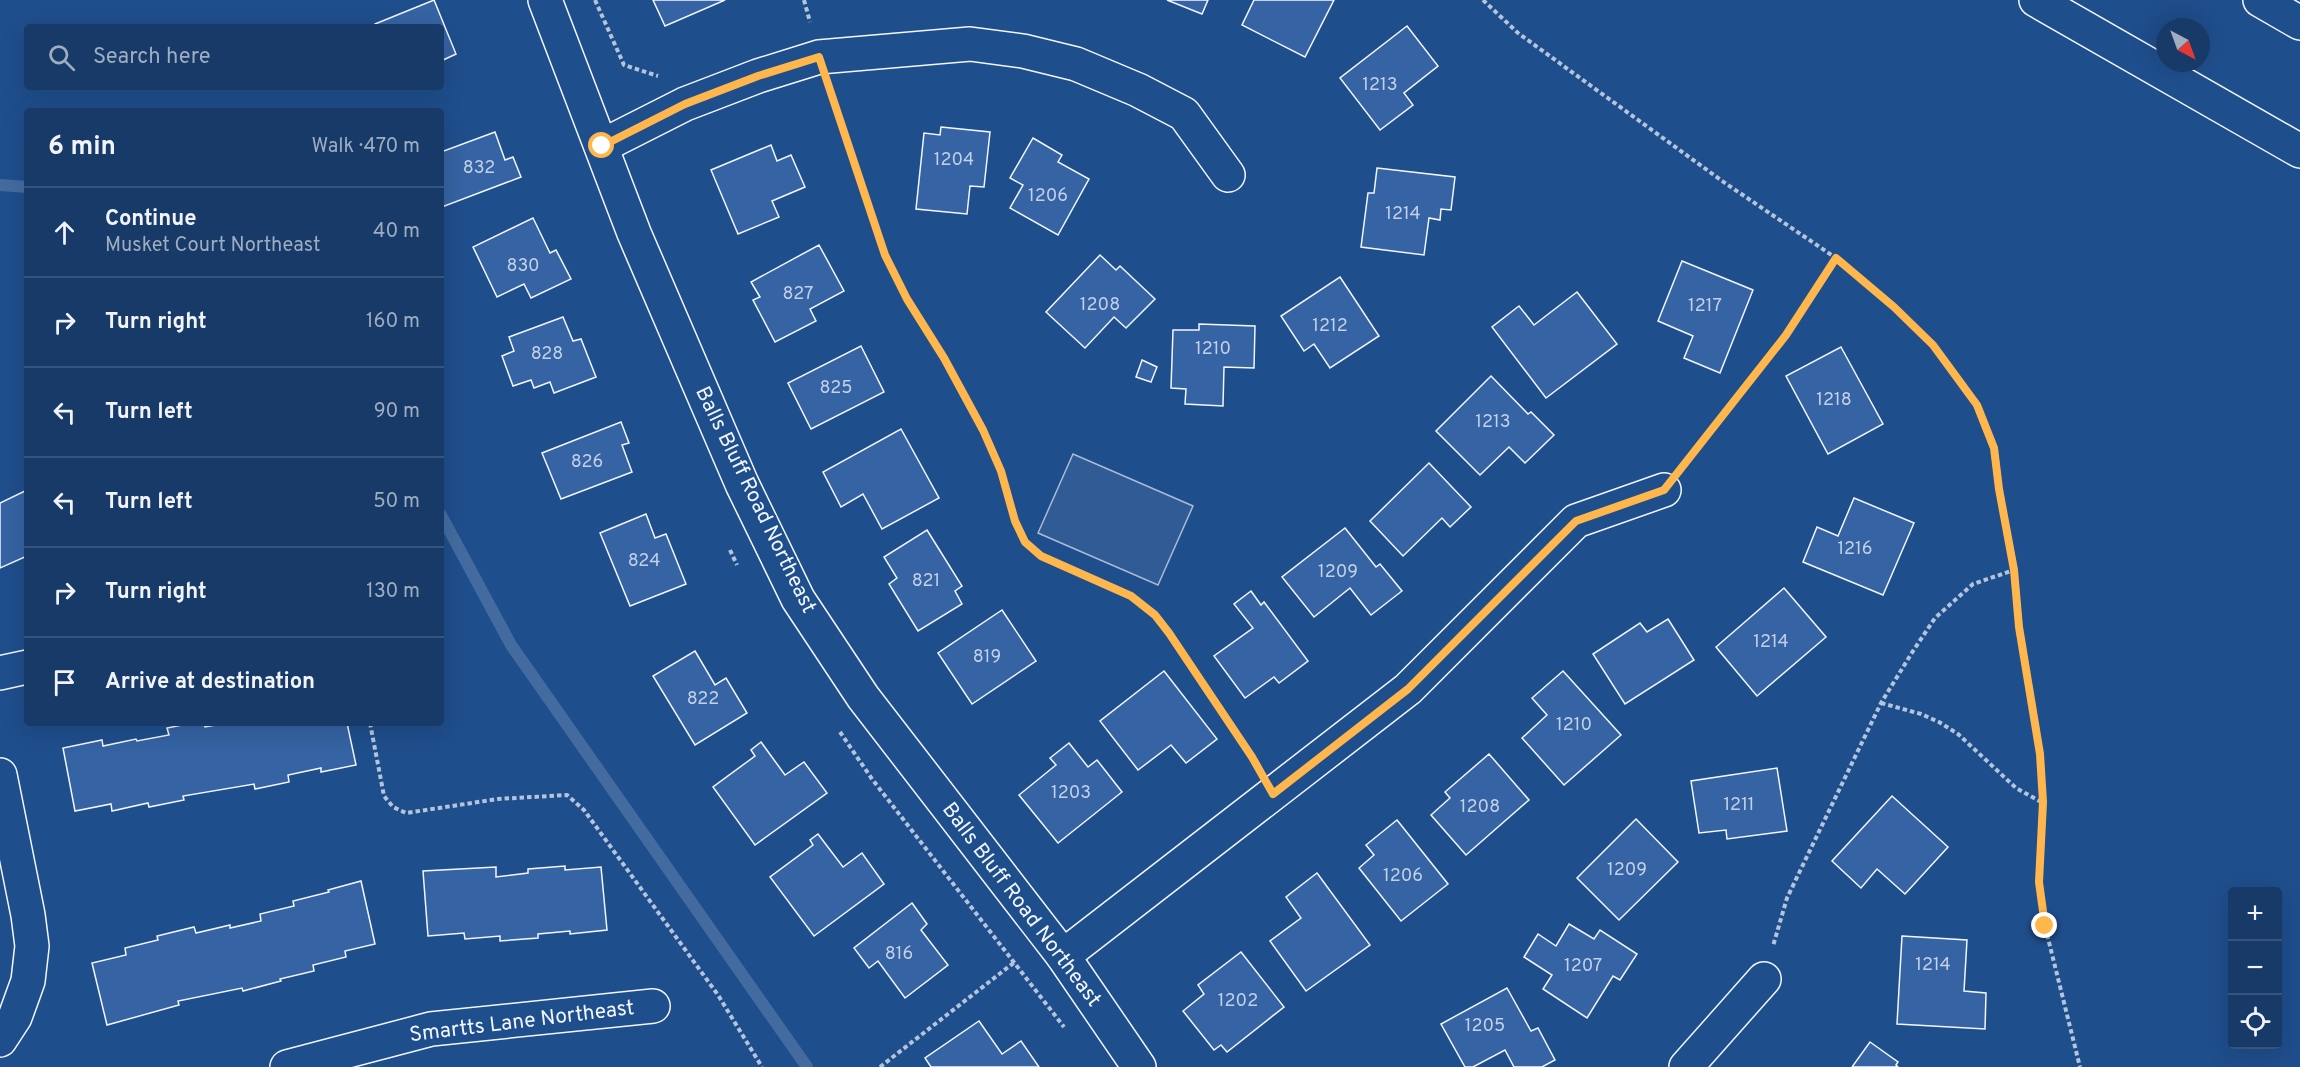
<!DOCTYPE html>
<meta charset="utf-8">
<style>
body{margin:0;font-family:Overpass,sans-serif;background:#244571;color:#f1f3f6}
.controls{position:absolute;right:18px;bottom:18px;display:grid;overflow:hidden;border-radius:6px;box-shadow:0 6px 24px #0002}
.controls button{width:54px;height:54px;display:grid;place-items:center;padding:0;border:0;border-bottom:2px solid #36547d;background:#173a69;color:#f1f3f6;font:30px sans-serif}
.compass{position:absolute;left:2156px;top:18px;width:54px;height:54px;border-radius:50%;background:#173a69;box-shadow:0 6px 24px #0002;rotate:139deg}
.stop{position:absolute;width:18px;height:18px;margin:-14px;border:4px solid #ffb74d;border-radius:50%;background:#fff}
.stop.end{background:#ffb74d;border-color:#fff;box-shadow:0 2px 6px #0008}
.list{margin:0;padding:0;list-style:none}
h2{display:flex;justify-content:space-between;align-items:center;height:78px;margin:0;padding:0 24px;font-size:26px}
h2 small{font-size:20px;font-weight:400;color:#9eadc0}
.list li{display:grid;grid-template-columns:39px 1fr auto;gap:18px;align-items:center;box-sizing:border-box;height:90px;padding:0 24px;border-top:2px solid #36547d}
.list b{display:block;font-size:22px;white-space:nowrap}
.list p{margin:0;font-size:20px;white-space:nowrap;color:#9eadc0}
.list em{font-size:20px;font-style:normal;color:#9eadc0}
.icon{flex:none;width:33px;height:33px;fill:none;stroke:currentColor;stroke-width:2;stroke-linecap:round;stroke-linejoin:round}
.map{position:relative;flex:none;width:2300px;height:1067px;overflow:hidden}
.search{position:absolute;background:#173a69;box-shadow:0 6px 24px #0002;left:24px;top:24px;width:420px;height:66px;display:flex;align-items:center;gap:15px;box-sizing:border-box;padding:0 21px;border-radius:6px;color:#9eadc0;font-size:22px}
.panel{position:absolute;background:#173a69;box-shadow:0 6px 24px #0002;left:24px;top:108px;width:420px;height:618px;border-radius:6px}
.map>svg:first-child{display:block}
</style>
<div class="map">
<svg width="2300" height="1067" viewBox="0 0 2300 1067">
<rect width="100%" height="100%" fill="#1f4e8c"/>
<!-- built -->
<polygon fill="#305b95" stroke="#a8bbd7" stroke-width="1.5" points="1073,454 1193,506 1158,585 1038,533"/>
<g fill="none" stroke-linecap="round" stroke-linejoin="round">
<!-- stream -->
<g stroke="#446ba0" stroke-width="12">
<polyline points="0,185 27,187"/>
<polyline points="441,515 511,645 807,1067"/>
</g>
</g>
<!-- building -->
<g fill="#3563a3" stroke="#f2f6ff" stroke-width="1.5">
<polygon points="434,0 456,54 441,61 441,27 376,27 375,24"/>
<polygon points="653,0 725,0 665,26"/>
<polygon points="1167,0 1208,0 1202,14"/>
<polygon points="1254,0 1334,0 1305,57 1242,25"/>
<polygon points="1407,26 1438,66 1404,93 1413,105 1380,130 1340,78"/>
<polygon points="941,127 990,132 984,187 970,186 967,214 916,209 924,133 940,135"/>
<polygon points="495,132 505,160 513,157 521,177 442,207 441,152"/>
<polygon points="1033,138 1062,155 1058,162 1089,179 1058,235 1010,208 1023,185 1010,178"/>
<polygon points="771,145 777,161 791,155 805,187 772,201 779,217 738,234 711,170"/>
<polygon points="1377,168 1455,177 1451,210 1441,209 1440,220 1429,218 1424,255 1361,247 1368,193 1374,193"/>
<polygon points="533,218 550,253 556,250 571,279 531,298 524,284 497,297 473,247"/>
<polygon points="819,245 844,291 810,309 816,321 775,342 753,300 760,297 751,282"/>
<polygon points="1100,255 1116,270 1120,266 1155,299 1126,328 1114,317 1085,348 1046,312"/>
<polygon points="1682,261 1753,290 1720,373 1684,358 1693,336 1658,321"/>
<polygon points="1340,277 1379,336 1330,368 1314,344 1304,351 1281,316"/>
<polygon points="1577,292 1617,344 1546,398 1492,327 1519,306 1534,325"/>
<polygon points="563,317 573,341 581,339 596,377 554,393 550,382 534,388 531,380 513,386 502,356 514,351 509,337"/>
<polygon points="1199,324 1255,326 1254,368 1224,367 1223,406 1185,404 1186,389 1171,388 1173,330 1199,330"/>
<polygon points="861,346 884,392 811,429 788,383"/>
<polygon points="1841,347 1883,424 1828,454 1786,376"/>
<polygon points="1142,360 1157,367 1151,382 1136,377"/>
<polygon points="1491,376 1528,414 1531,412 1554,435 1525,463 1509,447 1480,475 1436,431"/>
<polygon points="621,422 629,443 622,445 632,472 561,499 542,453"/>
<polygon points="901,429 939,498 882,529 863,494 841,507 823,472"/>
<polygon points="1429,463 1471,507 1450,527 1442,518 1403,556 1370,521"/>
<polygon points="27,490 27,556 0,568 0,503"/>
<polygon points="1854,498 1914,523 1883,595 1803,562 1817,527 1838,536"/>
<polygon points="646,514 655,538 666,534 686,584 630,606 600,533"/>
<polygon points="1345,528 1376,567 1380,564 1402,591 1371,615 1350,588 1314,617 1282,577"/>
<polygon points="927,530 962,586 955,591 962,604 918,631 889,584 897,578 884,557"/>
<polygon points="1784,588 1826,637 1757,696 1716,647"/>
<polygon points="1251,591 1261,605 1264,602 1308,661 1279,683 1274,677 1245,698 1214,656 1253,628 1234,604"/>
<polygon points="1002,610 1036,661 972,704 938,653"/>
<polygon points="1668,619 1694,660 1625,704 1593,654 1640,623 1647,632"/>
<polygon points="695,651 715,685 726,678 747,713 695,745 653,676"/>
<polygon points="1164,671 1217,739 1186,763 1171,745 1138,770 1100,721"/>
<polygon points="1563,671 1621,735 1564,785 1522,738 1547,715 1532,698"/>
<polygon points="192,723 204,723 205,727 227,723 347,723 356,765 321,772 321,768 288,775 289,782 255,789 254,784 183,796 184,800 149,807 148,803 112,811 111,804 75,811 63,748 102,740 103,746 136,739 137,741 169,735 167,728"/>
<polygon points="761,742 785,775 804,762 827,793 755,845 713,787 755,756 751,750"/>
<polygon points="1069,743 1088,767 1097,760 1122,792 1058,843 1019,795 1056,765 1050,758"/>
<polygon points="1489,754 1529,800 1466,855 1431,815 1450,798 1445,792"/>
<polygon points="1777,768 1787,831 1727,839 1726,830 1699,833 1691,781"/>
<polygon points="1892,796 1948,847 1905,894 1877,869 1861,888 1832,861"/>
<polygon points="1636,819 1678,862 1619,920 1577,878"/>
<polygon points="1397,820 1448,884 1401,921 1359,868 1374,855 1366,845"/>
<polygon points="818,834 843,867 862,853 884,884 814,936 770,877 813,845 810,840"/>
<polygon points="565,866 565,870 601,867 607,930 570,934 570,931 538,934 538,938 500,941 500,936 465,939 464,933 428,936 423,871 496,867 496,877 528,873 528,869"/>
<polygon points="1317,873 1370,945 1306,991 1270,941 1301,918 1286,897"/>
<polygon points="361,881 375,944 345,951 346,957 313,965 314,971 280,979 281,981 243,991 242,988 178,1001 179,1005 107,1025 92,963 126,955 125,948 158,940 157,936 194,927 196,933 230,925 230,928 261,921 260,914 294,906 293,901 329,892 328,890"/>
<polygon points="912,903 927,924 921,930 948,965 905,998 878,961 869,968 854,948"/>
<polygon points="1569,924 1594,939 1600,930 1637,954 1620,980 1613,976 1587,1018 1543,989 1552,975 1524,957 1538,934 1556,946"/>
<polygon points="1902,936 1967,940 1964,991 1986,993 1985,1029 1897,1024"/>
<polygon points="1241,952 1284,1007 1227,1052 1221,1045 1214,1050 1183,1011 1204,994 1198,985"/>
<polygon points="1507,988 1531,1031 1538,1028 1555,1060 1542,1067 1514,1067 1505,1050 1473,1067 1465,1067 1441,1024"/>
<polygon points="979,1021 1002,1054 1021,1041 1039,1067 931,1067 925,1058"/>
<polygon points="1870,1042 1898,1062 1896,1065 1898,1067 1852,1067"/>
</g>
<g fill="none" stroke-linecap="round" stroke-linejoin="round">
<!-- minor casing -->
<g stroke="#f2f6ff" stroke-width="36">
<g id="minor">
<polyline points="545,0 634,233 742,484 798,599 863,697 1063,956 1139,1067"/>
<polyline points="602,146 685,104 758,76 819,57 970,44 1023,51 1076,64 1138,90 1184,114 1228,175"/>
<polyline points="0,673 27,667"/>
<polyline points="0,775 28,915 32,946 28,981 15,1017 0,1040"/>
<polyline points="1063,956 1408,689 1576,521 1664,490"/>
<polyline points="287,1067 431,1029 653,1006"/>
<polyline points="1686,1067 1764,979"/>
</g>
</g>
<!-- trunk casing -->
<g stroke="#f2f6ff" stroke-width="36">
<g id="trunk">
<polyline points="2036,0 2300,151"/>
<polyline points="2260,0 2300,23"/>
</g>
</g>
<!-- path -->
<g stroke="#b3c4dc" stroke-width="4" stroke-dasharray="4.5 3" stroke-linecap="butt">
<polyline points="595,0 624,65 658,76"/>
<polyline points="804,0 810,22"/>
<polyline points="1483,0 1518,33 1725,183 1836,258 1894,307 1933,345 1977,405 1994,448 1999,490 2014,570 1973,584 1935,618 1913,651 1881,703 1787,898 1773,946"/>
<polyline points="830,93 885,255 907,299 944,358 983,430 1001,471 1015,521 1025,541 1040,556 1131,596 1155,615 1169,633 1255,763"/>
<polyline points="1686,463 1786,335 1836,258"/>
<polyline points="730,550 737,565"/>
<polyline points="2014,570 2019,627 2041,754 2043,783 2039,882 2045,926 2080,1067"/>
<polyline points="1881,703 1921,714 1939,722 1958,734 2016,788 2043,803"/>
<polyline points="370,723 384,796 393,807 406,813 498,799 567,795 584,810 718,995 762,1067"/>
<polyline points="840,732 872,779 1064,1027"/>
<polyline points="880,1067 1016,961"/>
</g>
<!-- minor -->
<use href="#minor" stroke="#1f4e8c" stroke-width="33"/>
<!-- trunk -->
<use href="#trunk" stroke="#1f4e8c" stroke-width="33"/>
</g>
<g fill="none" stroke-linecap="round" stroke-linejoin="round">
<!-- route -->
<polyline stroke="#ffb74d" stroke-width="8" points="602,146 685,104 758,76 819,57 885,255 907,299 944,358 983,430 1001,471 1015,521 1025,542 1041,556 1131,596 1155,615 1169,633 1252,757 1273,794 1408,689 1576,521 1664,490 1786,335 1836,258 1894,307 1933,345 1977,405 1994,448 1999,489 2014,570 2019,627 2040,754 2043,802 2039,882 2045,926"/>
</g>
<g text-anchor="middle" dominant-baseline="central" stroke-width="4.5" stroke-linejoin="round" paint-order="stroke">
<!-- number labels -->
<g font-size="18" fill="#c3d1e8">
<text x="1380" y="85">1213</text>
<text x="954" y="160">1204</text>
<text x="479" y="168">832</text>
<text x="1048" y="196">1206</text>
<text x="1403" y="214">1214</text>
<text x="523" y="266">830</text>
<text x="798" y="294">827</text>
<text x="1100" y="305">1208</text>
<text x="1705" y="306">1217</text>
<text x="1330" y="326">1212</text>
<text x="1213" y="349">1210</text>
<text x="547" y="354">828</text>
<text x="836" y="388">825</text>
<text x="1834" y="400">1218</text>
<text x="1493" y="422">1213</text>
<text x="587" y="462">826</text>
<text x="1855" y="549">1216</text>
<text x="644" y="561">824</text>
<text x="1338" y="572">1209</text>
<text x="926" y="581">821</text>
<text x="1771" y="642">1214</text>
<text x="987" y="657">819</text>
<text x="703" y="699">822</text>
<text x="1574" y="725">1210</text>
<text x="1071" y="793">1203</text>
<text x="1739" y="805">1211</text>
<text x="1480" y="807">1208</text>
<text x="1627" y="870">1209</text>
<text x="1403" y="876">1206</text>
<text x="899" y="954">816</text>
<text x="1933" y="965">1214</text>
<text x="1583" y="966">1207</text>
<text x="1238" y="1001">1202</text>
<text x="1485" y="1026">1205</text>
</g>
<!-- street labels -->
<g font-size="21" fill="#f2f6ff" stroke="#1f4e8c">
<text transform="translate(755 500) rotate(64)">Balls Bluff Road Northeast</text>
<text transform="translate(1021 905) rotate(53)">Balls Bluff Road Northeast</text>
<text transform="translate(522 1022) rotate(-7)">Smartts Lane Northeast</text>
</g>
</g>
</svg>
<div class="controls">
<button>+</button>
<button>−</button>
<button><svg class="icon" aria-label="locate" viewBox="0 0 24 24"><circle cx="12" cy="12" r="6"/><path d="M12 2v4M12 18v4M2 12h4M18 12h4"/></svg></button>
</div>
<svg class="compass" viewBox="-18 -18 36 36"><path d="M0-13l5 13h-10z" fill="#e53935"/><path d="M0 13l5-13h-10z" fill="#9eadc0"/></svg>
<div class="stop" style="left:602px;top:146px"></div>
<div class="stop end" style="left:2045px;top:926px"></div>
<div class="search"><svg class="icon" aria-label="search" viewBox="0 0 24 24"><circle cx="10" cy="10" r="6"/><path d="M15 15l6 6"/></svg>Search here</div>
<section class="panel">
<h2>6 min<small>Walk · 470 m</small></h2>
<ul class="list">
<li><svg class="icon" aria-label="ahead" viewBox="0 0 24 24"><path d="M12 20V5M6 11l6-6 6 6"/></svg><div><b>Continue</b><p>Musket Court Northeast</p></div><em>40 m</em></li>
<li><svg class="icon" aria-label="right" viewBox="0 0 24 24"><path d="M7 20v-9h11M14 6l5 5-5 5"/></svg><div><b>Turn right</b></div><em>160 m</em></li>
<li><svg class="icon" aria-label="left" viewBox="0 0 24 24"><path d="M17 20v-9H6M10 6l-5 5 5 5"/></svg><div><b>Turn left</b></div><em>90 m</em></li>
<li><svg class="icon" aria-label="left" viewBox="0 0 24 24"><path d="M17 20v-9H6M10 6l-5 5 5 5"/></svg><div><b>Turn left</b></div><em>50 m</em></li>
<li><svg class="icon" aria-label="right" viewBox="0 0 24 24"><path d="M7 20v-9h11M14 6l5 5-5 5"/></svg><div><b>Turn right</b></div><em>130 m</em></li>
<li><svg class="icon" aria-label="arrive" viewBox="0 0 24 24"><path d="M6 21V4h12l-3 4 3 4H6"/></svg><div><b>Arrive at destination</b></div></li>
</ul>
</section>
</div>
